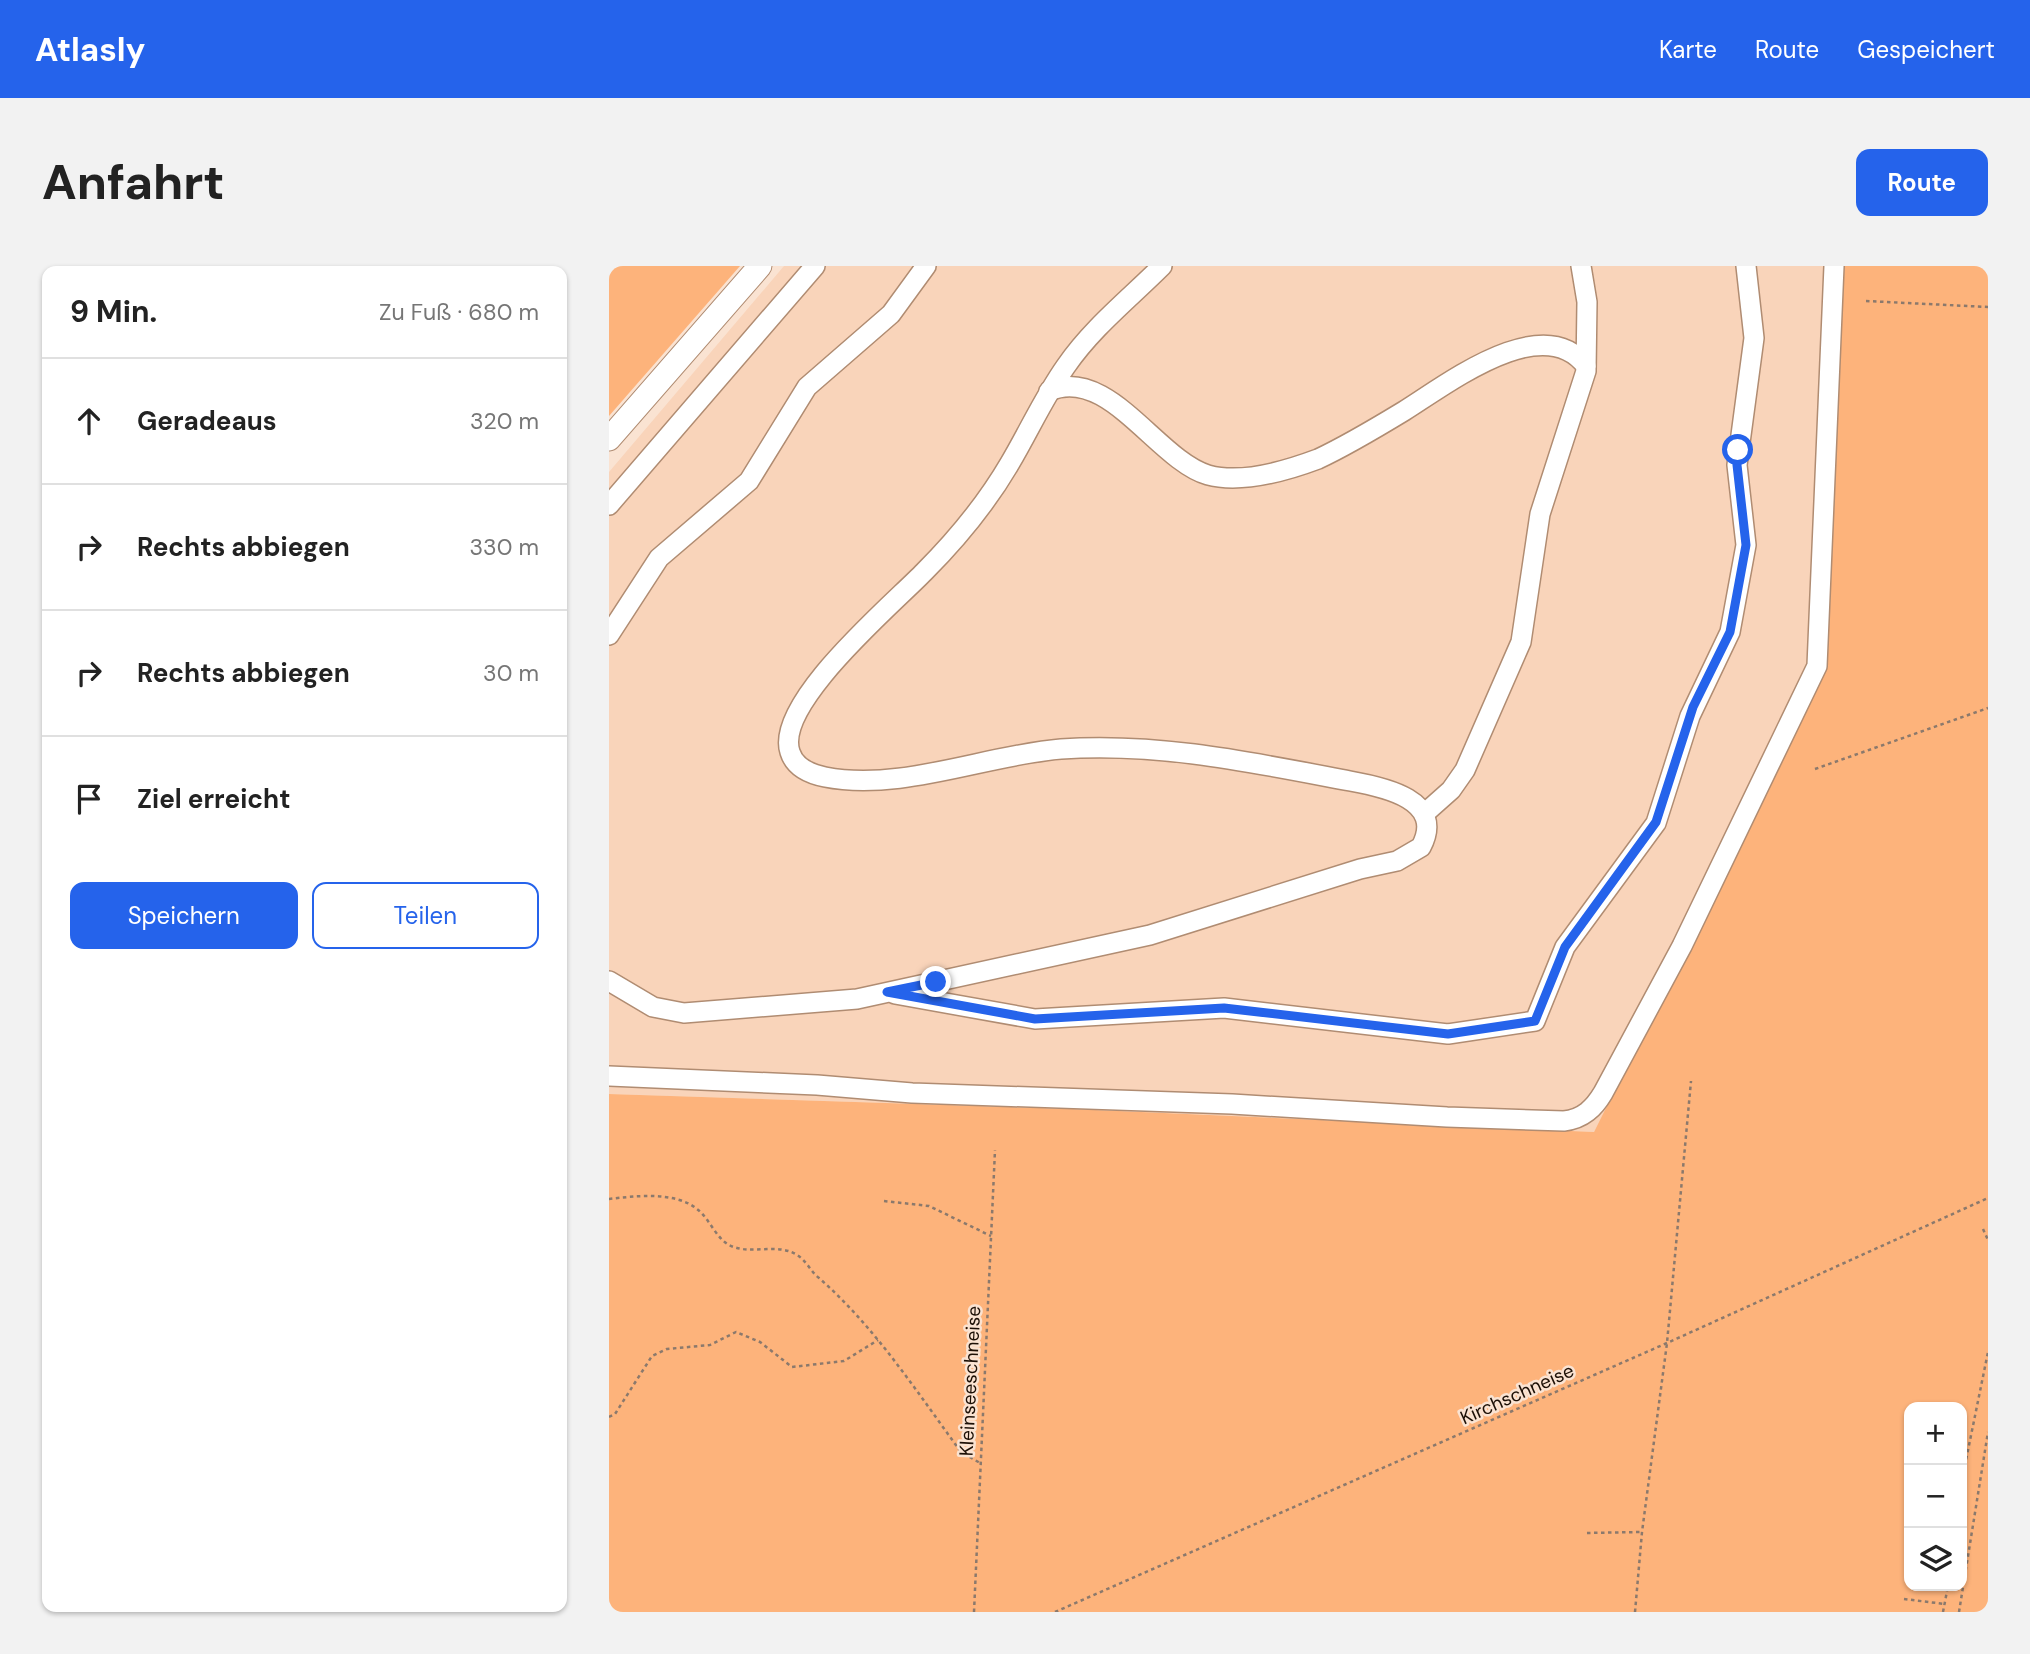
<!DOCTYPE html>
<html lang="de">
<meta charset="utf-8">
<style>
body{margin:0;font-family:"DM Sans",sans-serif;background:#f2f2f2;color:#222}
.controls{position:absolute;right:21px;bottom:21px;display:grid;overflow:hidden;border-radius:14px;box-shadow:0 2px 5px #0004}
.controls button{width:63px;height:63px;display:grid;place-items:center;padding:0;border:0;border-bottom:2px solid #e0e0e0;background:#fff;color:#222;font:35px sans-serif}
.stop{position:absolute;width:21px;height:21px;margin:-16px;border:5px solid #2563eb;border-radius:50%;background:#fff}
.stop.end{background:#2563eb;border-color:#fff;box-shadow:0 2px 7px #0008}
.list{margin:0;padding:0;list-style:none}
h2{display:flex;justify-content:space-between;align-items:center;height:91px;margin:0;padding:0 28px;font-size:30px}
h2 small{font-size:23px;font-weight:400;color:#767676}
.list li{display:grid;grid-template-columns:46px 1fr auto;gap:21px;align-items:center;box-sizing:border-box;height:126px;padding:0 28px;border-top:2px solid #e0e0e0}
.list b{display:block;font-size:26px;white-space:nowrap}
.list em{font-size:23px;font-style:normal;color:#767676}
.actions{display:flex;gap:14px;padding:21px 28px}
.actions a{flex:1;padding:16px 0;border:2px solid #2563eb;border-radius:14px;text-align:center;font-size:24px;color:#2563eb}
.actions .main{background:#2563eb;color:#fff}
.icon{flex:none;width:38px;height:38px;fill:none;stroke:currentColor;stroke-width:2;stroke-linecap:round;stroke-linejoin:round}
.map{position:relative;flex:none;width:1379px;height:1346px;overflow:hidden;border-radius:14px}
header{display:flex;align-items:center;gap:42px;box-sizing:border-box;height:98px;padding:0 35px;background:#2563eb;color:#fff}
header strong{font-size:33px}
nav{display:flex;gap:38px;margin-inline-start:auto;font-size:24px}
.intro{display:flex;align-items:center;justify-content:space-between;box-sizing:border-box;height:168px;padding:0 42px}
h1{margin:0;font-size:49px}
.button{padding:18px 32px;border-radius:14px;background:#2563eb;color:#fff;font-size:24px;font-weight:700}
main{display:flex;gap:42px;padding:0 42px}
aside{flex:1;background:#fff;border-radius:14px;box-shadow:0 2px 5px #0004}
.map>svg:first-child{display:block}
</style>
<header>
<strong>Atlasly</strong>
<nav><a>Karte</a><a>Route</a><a>Gespeichert</a></nav>
</header>
<div class="intro"><h1>Anfahrt</h1><a class="button">Route</a></div>
<main>
<aside>
<h2>9 Min.<small>Zu Fuß · 680 m</small></h2>
<ul class="list">
<li><svg class="icon" aria-label="ahead" viewBox="0 0 24 24"><path d="M12 20V5M6 11l6-6 6 6"/></svg><div><b>Geradeaus</b></div><em>320 m</em></li>
<li><svg class="icon" aria-label="right" viewBox="0 0 24 24"><path d="M7 20v-9h11M14 6l5 5-5 5"/></svg><div><b>Rechts abbiegen</b></div><em>330 m</em></li>
<li><svg class="icon" aria-label="right" viewBox="0 0 24 24"><path d="M7 20v-9h11M14 6l5 5-5 5"/></svg><div><b>Rechts abbiegen</b></div><em>30 m</em></li>
<li><svg class="icon" aria-label="arrive" viewBox="0 0 24 24"><path d="M6 21V4h12l-3 4 3 4H6"/></svg><div><b>Ziel erreicht</b></div></li>
</ul>
<div class="actions"><a class="main">Speichern</a><a>Teilen</a></div>
</aside>
<div class="map">
<svg width="1379" height="1346" viewBox="0 0 1379 1346">
<rect width="100%" height="100%" fill="#fae3d2"/>
<!-- built -->
<polygon fill="#f9d4ba" points="175,0 1235,0 1216,401 985,866 464,843 0,828 0,206"/>
<!-- green -->
<g fill="#fdb37b" fill-rule="evenodd">
<polygon points="0,0 131,0 0,150"/>
<path d="M1235,0h144v1346h-1379v-518l464,15 521,23 231,-465zM1300,1141h53v179h-53z"/>
</g>
<g fill="none" stroke-linecap="round" stroke-linejoin="round">
<!-- minor casing -->
<g stroke="#b08c72" stroke-width="22">
<g id="minor">
<path d="M440,125c59,-26 108,69 159,84 33,9 78,-4 110,-16 30,-14 58,-31 86,-48 42,-26 139,-102 182,-45"/>
<polyline points="0,239 206,0"/>
<polyline points="0,369 50,292 140,215 198,121 282,48 317,0"/>
<polyline points="815,548 842,524 856,504 912,376 931,248 977,105 978,36 972,0"/>
<path d="M0,715l44,26 31,6 173,-14 293,-64 210,-66 37,-8 24,-14c25,-47 -37,-60 -71,-66 -95,-18 -192,-39 -289,-32 -75,6 -161,43 -236,28 -15,-3 -30,-9 -35,-25 -16,-48 102,-147 134,-180 33,-33 62,-68 86,-109 19,-32 34,-66 56,-97 26,-38 64,-68 96,-100"/>
<polyline points="286,728 426,753 615,742 839,768 926,755 956,681 1047,557 1081,450 1121,366 1137,279 1128,199 1145,72 1137,0"/>
<path d="M0,810l208,9 95,8 320,11 215,13 117,4c19,-2 30,-13 39,-28l79,-147 135,-280 17,-400"/>
</g>
</g>
<!-- major casing -->
<g stroke="#b08c72" stroke-width="25">
<polyline id="major" points="0,173 151,0"/>
</g>
<!-- path -->
<g stroke="#8b796c" stroke-width="2.5" stroke-dasharray="3.5 3.5" stroke-linecap="butt">
<polyline points="1257,35 1379,41"/>
<polyline points="1206,503 1379,442"/>
<path d="M0,933c26,-3 66,-8 88,10 12,9 19,29 32,36 21,11 48,-3 68,10 9,5 14,17 22,23 56,49 98,114 142,174l19,11"/>
<polyline points="275,935 320,940 382,970"/>
<polyline points="1374,963 1379,974"/>
<polyline points="0,1151 6,1148 43,1090 58,1083 101,1079 127,1066 151,1076 183,1101 235,1095 269,1074"/>
<polyline points="1353,1235 1357,1194 1379,1086"/>
<polyline points="978,1267 1033,1266"/>
<polyline points="1295,1333 1336,1338"/>
<polyline points="365,1346 386,884"/>
<polyline points="446,1346 1058,1077 1379,932"/>
<polyline points="1026,1346 1033,1266 1058,1077 1082,815"/>
<polyline points="1334,1346 1339,1320"/>
<polyline points="1350,1346 1379,1166"/>
</g>
<!-- minor -->
<use href="#minor" stroke="#fff" stroke-width="19"/>
<!-- major -->
<use href="#major" stroke="#fff" stroke-width="23"/>
</g>
<g fill="none" stroke-linecap="round" stroke-linejoin="round">
<!-- route -->
<polyline stroke="#2563eb" stroke-width="9" points="327,716 278,726 426,753 615,742 839,768 926,755 956,681 1047,556 1084,441 1121,366 1137,279 1128,199 1129,184"/>
</g>
<g text-anchor="middle" dominant-baseline="central" stroke-width="5" stroke-linejoin="round" paint-order="stroke">
<!-- street labels -->
<g font-size="19" fill="#1d1006" stroke="#fae3d2">
<text transform="translate(361 1115) rotate(-87)">Kleinseeschneise</text>
<text transform="translate(908 1128) rotate(-24)">Kirchschneise</text>
</g>
</g>
</svg>
<div class="controls">
<button>+</button>
<button>−</button>
<button><svg class="icon" aria-label="layers" viewBox="0 0 24 24"><path d="M12 4l9 5-9 5-9-5zM3 14l9 5 9-5"/></svg></button>
</div>
<div class="stop" style="left:1129px;top:184px"></div>
<div class="stop end" style="left:327px;top:716px"></div>
</div>
</main>
